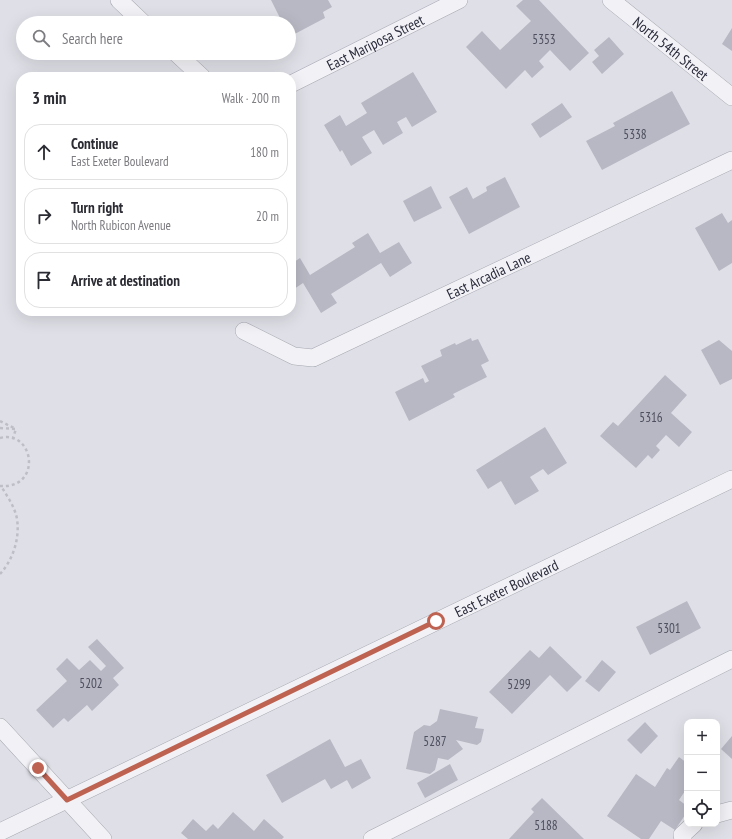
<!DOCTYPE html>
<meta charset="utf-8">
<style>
body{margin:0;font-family:"PT Sans Narrow",sans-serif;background:#f2f2f3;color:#2b2b33}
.controls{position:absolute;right:12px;bottom:12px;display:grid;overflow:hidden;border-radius:8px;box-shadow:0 4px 16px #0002}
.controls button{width:36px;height:36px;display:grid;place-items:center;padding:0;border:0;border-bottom:1px solid #e1e1e2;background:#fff;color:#2b2b33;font:20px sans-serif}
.stop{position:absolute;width:12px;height:12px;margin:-9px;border:3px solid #be6352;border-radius:50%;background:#fff}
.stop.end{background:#be6352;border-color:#fff;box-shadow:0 1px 4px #0008}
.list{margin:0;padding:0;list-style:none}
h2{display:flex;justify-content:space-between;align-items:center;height:52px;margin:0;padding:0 16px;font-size:17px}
h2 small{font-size:13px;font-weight:400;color:#7c7c81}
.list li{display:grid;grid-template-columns:26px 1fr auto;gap:12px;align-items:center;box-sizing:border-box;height:56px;margin:0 8px 8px;padding:0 8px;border:1px solid #e1e1e2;border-radius:16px}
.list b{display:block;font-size:15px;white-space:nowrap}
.list p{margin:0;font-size:13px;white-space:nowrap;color:#7c7c81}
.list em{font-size:13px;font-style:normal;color:#7c7c81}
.icon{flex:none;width:22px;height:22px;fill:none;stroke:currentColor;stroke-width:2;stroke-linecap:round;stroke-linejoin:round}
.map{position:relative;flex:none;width:732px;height:839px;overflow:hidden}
.search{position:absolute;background:#fff;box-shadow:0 4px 16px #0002;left:16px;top:16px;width:280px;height:44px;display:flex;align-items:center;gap:10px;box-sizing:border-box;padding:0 14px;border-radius:22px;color:#7c7c81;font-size:15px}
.panel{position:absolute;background:#fff;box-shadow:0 4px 16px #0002;left:16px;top:72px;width:280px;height:244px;border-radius:16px}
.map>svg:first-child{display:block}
</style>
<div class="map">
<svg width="732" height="839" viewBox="0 0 732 839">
<rect width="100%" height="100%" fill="#dfe0e7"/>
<!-- building -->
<g fill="#b7b8c3">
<polygon points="271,0 328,0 332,7 323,12 325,18 289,37 289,23 270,23 280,18"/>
<polygon points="523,0 539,0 589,53 570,71 550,50 539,61 544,67 532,78 525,70 506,89 466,47 482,31 500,50 531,21 516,6"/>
<polygon points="732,28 732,51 722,44"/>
<polygon points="609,37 624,54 602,74 592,62 599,56 594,50"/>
<polygon points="413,72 437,112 412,127 406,117 397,122 403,133 383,145 374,130 362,137 372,153 351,166 342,150 340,152 324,125 340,115 346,126 367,113 361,103"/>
<polygon points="672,91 690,124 602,170 586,141 615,126 613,123"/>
<polygon points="562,103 572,117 540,138 531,124"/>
<polygon points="505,177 520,207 469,234 449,197 467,187 473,199 487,191 486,187"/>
<polygon points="431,186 442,208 414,222 403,201"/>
<polygon points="722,213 728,223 732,220 732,263 719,271 695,228"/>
<polygon points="368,233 380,253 399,242 412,263 390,277 381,263 331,294 337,303 321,313 303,283 291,291 291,264 300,258 310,275 355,247 352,243"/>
<polygon points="471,338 472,341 478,339 489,361 481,365 487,377 453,394 455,397 409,421 395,392 423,378 425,383 429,381 421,366 442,356 440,350 455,343 456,345"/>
<polygon points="719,340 732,351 732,379 720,385 701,350"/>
<polygon points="665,375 687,395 671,413 692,432 679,447 666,435 656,446 660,450 652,459 648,455 636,468 600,436 613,422 618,426"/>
<polygon points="545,427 567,463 548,475 543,469 530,477 539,491 515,505 501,481 488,489 476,470"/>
<polygon points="687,601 701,628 650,655 636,627"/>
<polygon points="97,639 124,668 113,678 119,685 92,711 87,705 68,722 64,718 53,728 36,710 67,681 56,669 67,658 79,670 90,660 101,671 106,666 88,647"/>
<polygon points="550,646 582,677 567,692 550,675 512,714 489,692 530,650 539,658"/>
<polygon points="602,660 616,672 599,692 585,681"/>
<polygon points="440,709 478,717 475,728 484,729 481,742 477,745 456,740 463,749 448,760 438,758 435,770 430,774 406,769 414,732 424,725 430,726 437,721"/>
<polygon points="645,722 658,736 641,754 627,740"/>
<polygon points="732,736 732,759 721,749"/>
<polygon points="330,739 345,767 361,759 371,778 352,789 347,780 331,789 325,779 282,803 266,775"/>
<polygon points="679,757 687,763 687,788 679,800 687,806 687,812 675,830 661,821 649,839 641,839 607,816 636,774 655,787 667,768 670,770"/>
<polygon points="450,764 458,780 425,798 417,783"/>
<polygon points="542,798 584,839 509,839 534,812 531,809"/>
<polygon points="233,812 254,831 264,819 284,837 282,839 188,839 181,833 193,819 206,831 213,824 218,829"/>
</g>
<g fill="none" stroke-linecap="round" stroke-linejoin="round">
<!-- minor casing -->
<g stroke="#a5a6b0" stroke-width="18">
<g id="minor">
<polyline points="119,0 143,23"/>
<path id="s1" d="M611,0l121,97"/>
<polyline points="176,53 202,77"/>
<path id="s2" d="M291,84l168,-84"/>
<path id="s3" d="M244,331l50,25 19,2 419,-198"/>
<polyline points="0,727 103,839"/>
<polyline points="717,814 732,810"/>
<path id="s4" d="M0,832l732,-353"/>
<polyline points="372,839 732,659"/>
<polyline points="683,839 682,835 694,824"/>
</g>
</g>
<!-- path -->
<g stroke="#bebec6" stroke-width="2.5" stroke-dasharray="3 3" stroke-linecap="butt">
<polyline points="0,421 14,428"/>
<polyline points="0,428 16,429 13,438"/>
<path d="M0,438c34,-9 43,51 0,48"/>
<path d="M0,574c13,-14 20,-36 17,-55 -2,-12 -10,-23 -16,-33"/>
</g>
<!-- minor -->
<use href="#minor" stroke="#f2f2f6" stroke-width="17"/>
</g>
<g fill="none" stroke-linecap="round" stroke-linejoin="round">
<!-- route -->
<polyline stroke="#be6352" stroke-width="5" points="38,768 67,800 436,621"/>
</g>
<g text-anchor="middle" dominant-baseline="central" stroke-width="4" stroke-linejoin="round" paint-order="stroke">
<!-- number labels -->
<g font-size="13" fill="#4d4e5e">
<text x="544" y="39">5353</text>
<text x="635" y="134">5338</text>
<text x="651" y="417">5316</text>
<text x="669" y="628">5301</text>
<text x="91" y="683">5202</text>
<text x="519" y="684">5299</text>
<text x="435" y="741">5287</text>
<text x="546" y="825">5188</text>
</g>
<!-- street labels -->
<g font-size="15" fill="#2a2b3c" stroke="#efeff5">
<text stroke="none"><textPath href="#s2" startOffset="94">East Mariposa Street</textPath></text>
<text stroke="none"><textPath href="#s1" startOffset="77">North 54th Street</textPath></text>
<text stroke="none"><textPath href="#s3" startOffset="269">East Arcadia Lane</textPath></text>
<text stroke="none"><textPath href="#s4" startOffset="562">East Exeter Boulevard</textPath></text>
</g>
</g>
</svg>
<div class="controls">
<button>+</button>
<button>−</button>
<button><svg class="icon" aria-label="locate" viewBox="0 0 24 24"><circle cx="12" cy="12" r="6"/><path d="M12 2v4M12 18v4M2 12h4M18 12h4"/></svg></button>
</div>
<div class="stop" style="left:436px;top:621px"></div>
<div class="stop end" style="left:38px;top:768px"></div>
<div class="search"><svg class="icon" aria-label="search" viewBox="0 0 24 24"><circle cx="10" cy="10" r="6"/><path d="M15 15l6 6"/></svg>Search here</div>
<section class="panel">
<h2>3 min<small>Walk · 200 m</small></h2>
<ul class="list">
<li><svg class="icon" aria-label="ahead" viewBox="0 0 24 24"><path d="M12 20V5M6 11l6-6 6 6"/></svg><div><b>Continue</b><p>East Exeter Boulevard</p></div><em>180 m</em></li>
<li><svg class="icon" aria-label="right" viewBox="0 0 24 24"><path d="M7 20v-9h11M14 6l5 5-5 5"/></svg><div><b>Turn right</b><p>North Rubicon Avenue</p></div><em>20 m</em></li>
<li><svg class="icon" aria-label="arrive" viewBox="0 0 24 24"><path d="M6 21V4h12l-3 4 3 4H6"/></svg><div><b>Arrive at destination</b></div></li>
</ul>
</section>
</div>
